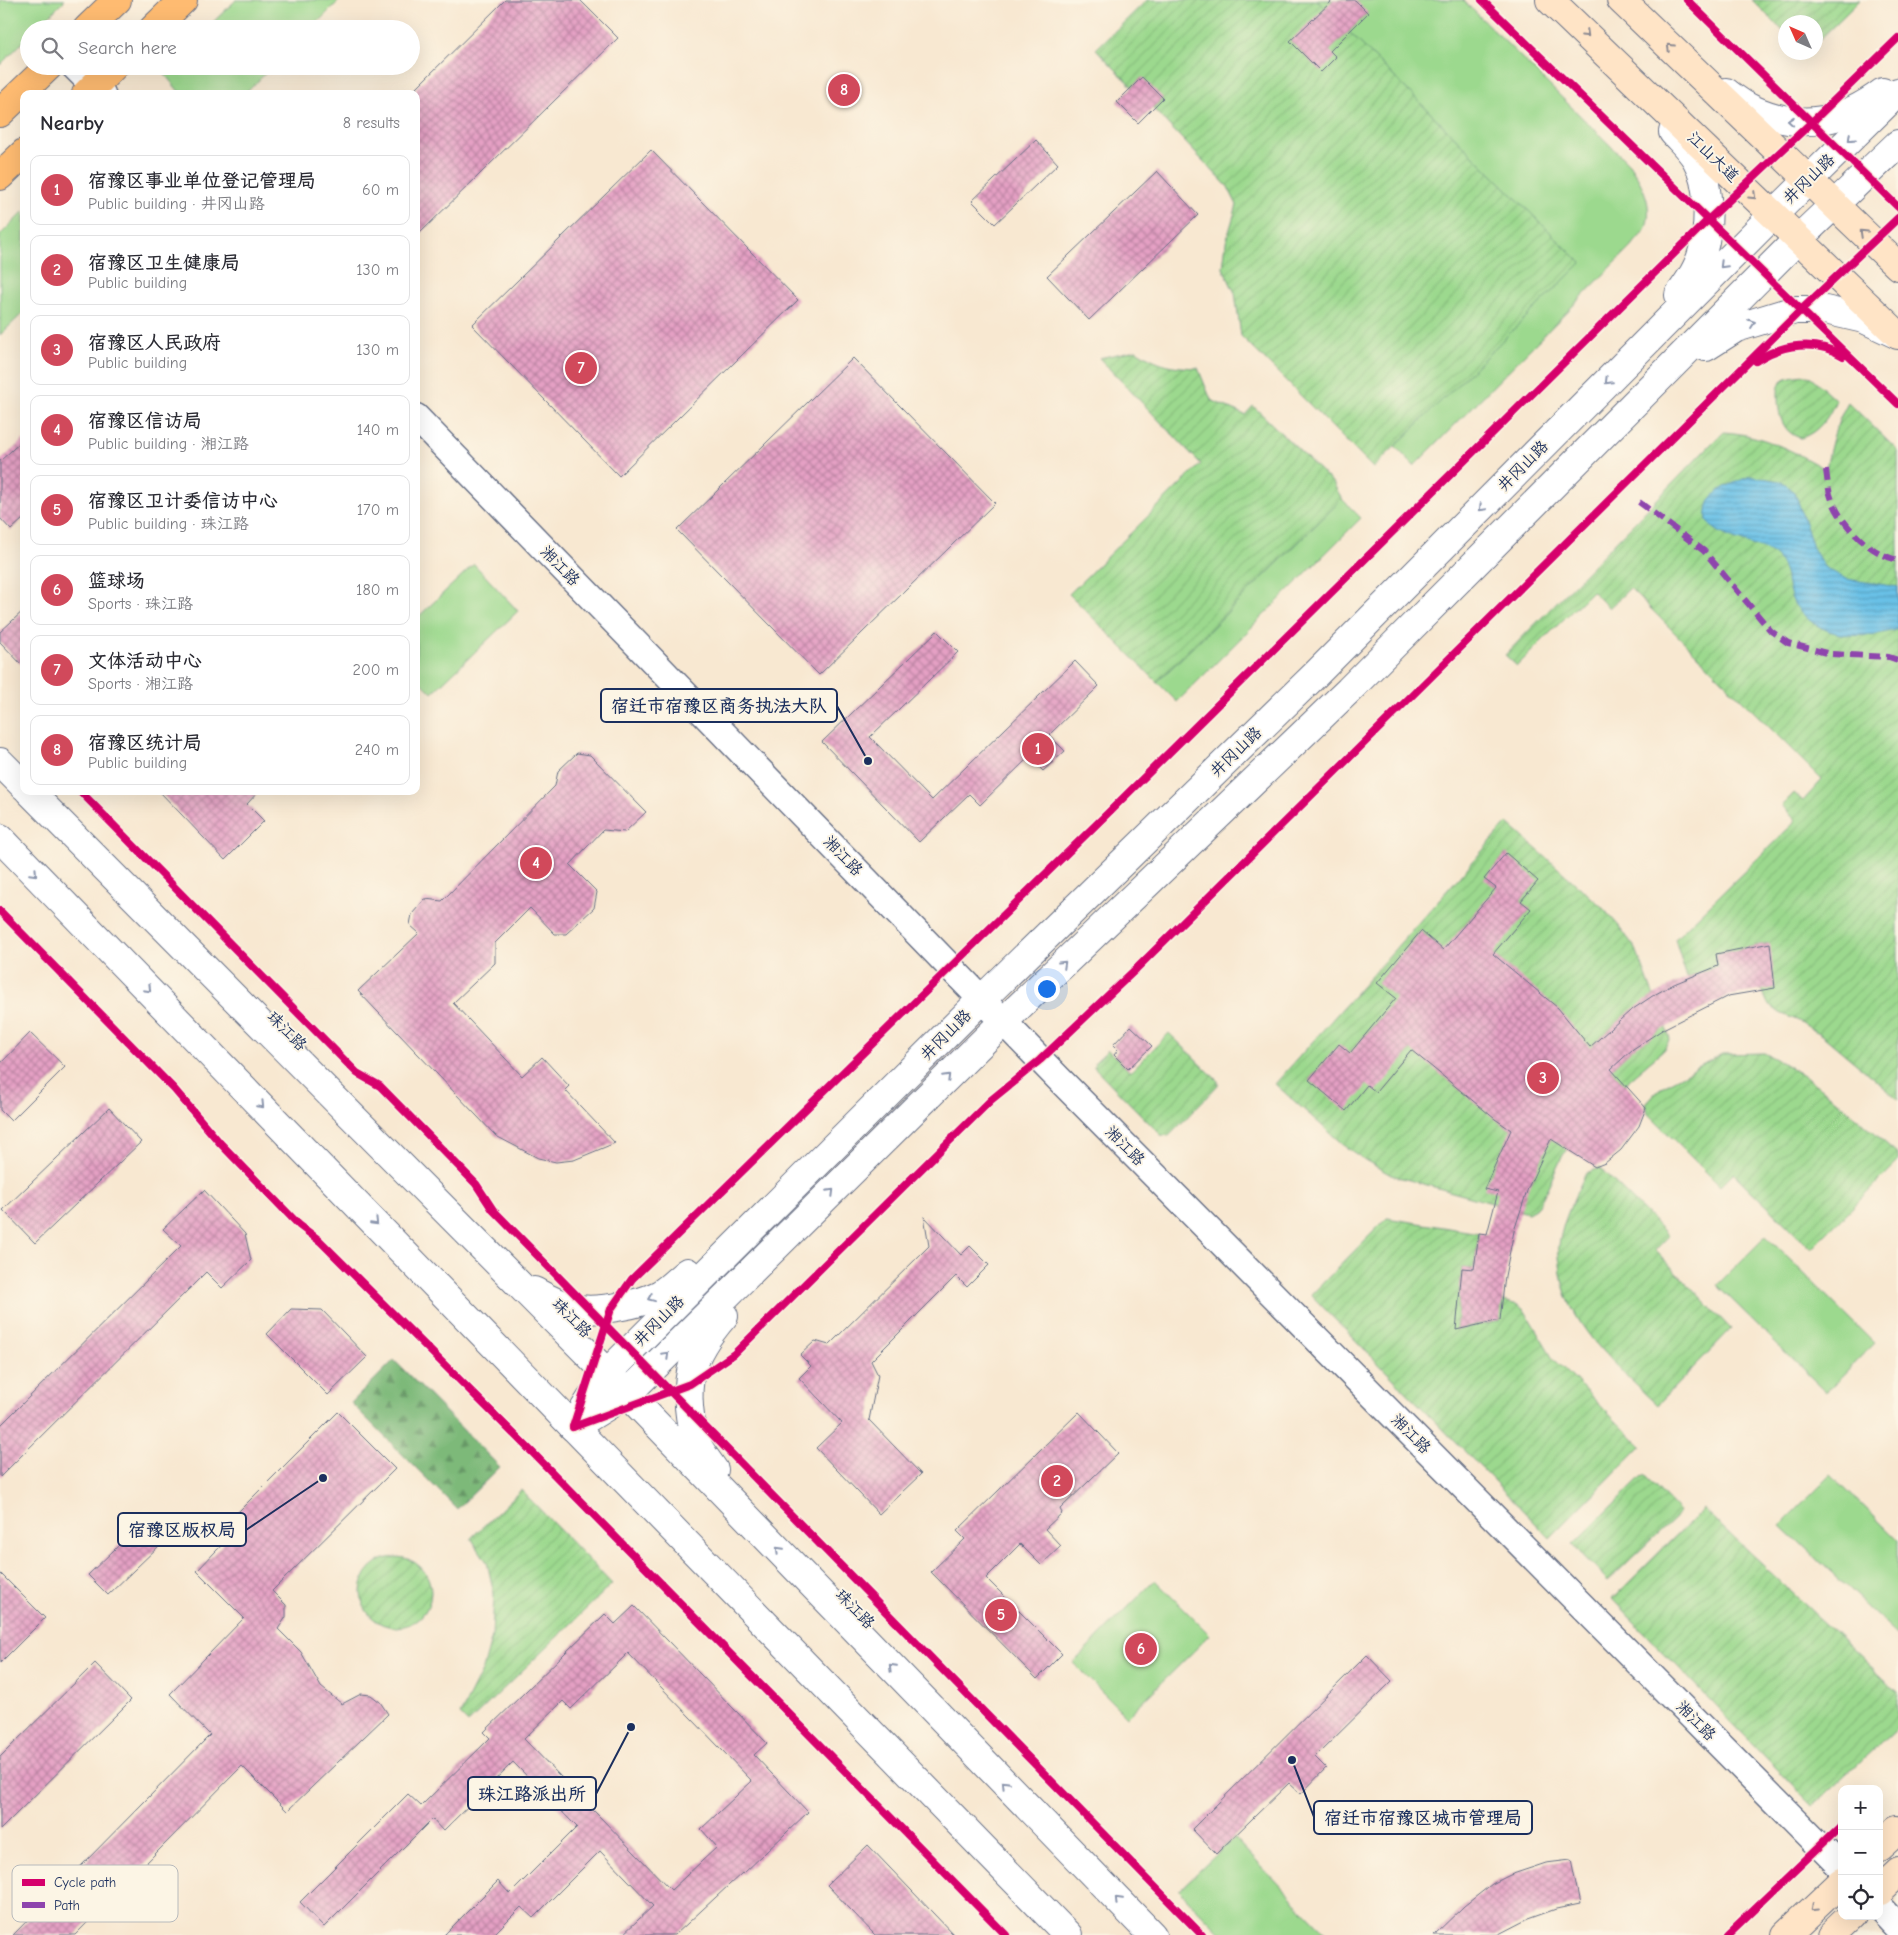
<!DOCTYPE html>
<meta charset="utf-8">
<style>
body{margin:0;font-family:"Comic Neue","LXGW WenKai TC",sans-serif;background:#f7f7f7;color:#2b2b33}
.controls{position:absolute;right:15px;bottom:15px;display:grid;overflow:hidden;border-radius:10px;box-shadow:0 5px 20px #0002}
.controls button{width:45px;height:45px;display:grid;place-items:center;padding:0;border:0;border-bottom:1px solid #e1e1e2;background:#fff;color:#2b2b33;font:25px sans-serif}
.compass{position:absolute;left:1778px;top:15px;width:45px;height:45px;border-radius:50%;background:#fff;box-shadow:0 5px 20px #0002;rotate:315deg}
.you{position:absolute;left:1046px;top:988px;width:18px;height:18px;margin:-12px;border:4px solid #fff;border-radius:50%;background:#1a73e8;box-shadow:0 0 0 8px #1a73e833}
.badge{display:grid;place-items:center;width:32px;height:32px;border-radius:50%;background:#d1495b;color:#fff;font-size:16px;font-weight:700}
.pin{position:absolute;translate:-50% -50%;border:2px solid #fff;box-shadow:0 1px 5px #0006}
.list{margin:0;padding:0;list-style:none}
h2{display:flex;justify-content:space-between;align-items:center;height:65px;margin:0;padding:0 20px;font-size:21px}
h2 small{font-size:16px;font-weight:400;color:#7c7c81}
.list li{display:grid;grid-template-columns:32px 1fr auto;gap:15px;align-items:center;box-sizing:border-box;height:70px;margin:0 10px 10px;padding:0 10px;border:1px solid #e1e1e2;border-radius:10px}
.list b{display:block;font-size:19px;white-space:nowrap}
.list p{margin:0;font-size:16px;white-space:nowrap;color:#7c7c81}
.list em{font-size:16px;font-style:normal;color:#7c7c81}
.icon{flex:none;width:28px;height:28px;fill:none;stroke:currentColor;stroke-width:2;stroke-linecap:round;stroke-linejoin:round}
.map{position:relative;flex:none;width:1898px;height:1935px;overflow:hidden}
.search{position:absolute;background:#fff;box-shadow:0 5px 20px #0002;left:20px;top:20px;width:400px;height:55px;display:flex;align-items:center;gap:12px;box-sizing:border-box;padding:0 18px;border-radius:28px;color:#7c7c81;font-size:19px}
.panel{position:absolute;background:#fff;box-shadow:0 5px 20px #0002;left:20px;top:90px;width:400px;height:705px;border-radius:10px}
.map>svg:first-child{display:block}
</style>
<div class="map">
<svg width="1898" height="1935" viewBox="0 0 1898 1935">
<defs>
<pattern id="forest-firs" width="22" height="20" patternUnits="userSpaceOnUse" patternTransform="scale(1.25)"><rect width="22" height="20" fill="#7db979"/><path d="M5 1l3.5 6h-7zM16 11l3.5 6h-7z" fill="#669766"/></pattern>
<pattern id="garden-furrows" width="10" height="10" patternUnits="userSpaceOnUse" patternTransform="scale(1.25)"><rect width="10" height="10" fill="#9cd98e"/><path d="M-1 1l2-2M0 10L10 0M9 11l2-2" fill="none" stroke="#86bb7d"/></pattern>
<pattern id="water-rules" width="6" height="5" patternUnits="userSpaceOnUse" patternTransform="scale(1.25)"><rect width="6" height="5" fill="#69c1e7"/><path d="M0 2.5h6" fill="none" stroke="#569dbe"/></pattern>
<pattern id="building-cross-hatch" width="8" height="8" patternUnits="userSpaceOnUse" patternTransform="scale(1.25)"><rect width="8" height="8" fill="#e5a0c4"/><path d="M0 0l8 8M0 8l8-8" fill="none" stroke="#b983a2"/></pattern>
</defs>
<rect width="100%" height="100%" fill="#fcf5e5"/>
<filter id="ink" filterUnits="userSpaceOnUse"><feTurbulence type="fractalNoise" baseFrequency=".02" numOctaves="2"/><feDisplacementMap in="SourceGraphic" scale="10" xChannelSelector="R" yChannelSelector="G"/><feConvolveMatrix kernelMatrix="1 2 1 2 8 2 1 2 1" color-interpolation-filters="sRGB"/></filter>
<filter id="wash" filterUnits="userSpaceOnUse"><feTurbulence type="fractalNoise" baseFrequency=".0096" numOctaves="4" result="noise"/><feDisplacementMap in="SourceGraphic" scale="20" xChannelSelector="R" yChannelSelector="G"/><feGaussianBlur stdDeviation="1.12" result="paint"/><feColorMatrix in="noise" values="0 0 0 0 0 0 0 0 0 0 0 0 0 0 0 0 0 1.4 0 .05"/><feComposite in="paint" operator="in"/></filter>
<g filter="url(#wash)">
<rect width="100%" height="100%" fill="#f8e8d1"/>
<!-- green -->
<g fill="#9cd98e" stroke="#5c8476">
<polygon points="0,0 65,0 36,29 29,29 29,36 0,65"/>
<polygon points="236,0 340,0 311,29 206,29"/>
<path d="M1317,0h146l166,164c12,18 25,40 17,63 -2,6 -10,13 -14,19l-218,220 -19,-20 185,-183z"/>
<polygon points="166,66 273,66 245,94 181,94 162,71"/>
<polygon points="24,211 24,312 0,335 0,235"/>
<polygon points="1342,499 1361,518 1177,702 1157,682"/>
<polygon points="474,564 518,611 432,693 416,677 416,619"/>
<polygon points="1766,1236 1874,1343 1826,1392 1717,1285"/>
<polygon points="1831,1475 1898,1541 1898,1635 1781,1525"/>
<polygon points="1155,1580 1210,1635 1127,1717 1073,1663"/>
<polygon points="1234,1838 1327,1935 1223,1935 1179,1890"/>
</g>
<!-- forest -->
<polygon fill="url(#forest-firs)" stroke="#4c746c" points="394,1360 500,1467 457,1509 351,1403"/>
<!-- garden -->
<g fill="url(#garden-furrows)" stroke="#5c8476">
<polygon points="1147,0 1317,0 1581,263 1373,468 1241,336 1235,293 1223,268 1226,242 1237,205 1228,187 1096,49"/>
<polygon points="1752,0 1860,0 1816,43 1816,22 1786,22 1785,33"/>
<path d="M1136,350c24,15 34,17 62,18l13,32 34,15 8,-9 80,77 9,16 -185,183 -88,-88 132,-130 -102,-106z"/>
<path d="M1805,375l6,2 25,23c-7,17 -17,32 -35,38 -19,-5 -23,-24 -23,-42 0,-5 0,-10 4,-15 5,-5 15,-5 23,-6z"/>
<path d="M1848,402l50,49v648l-75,-63 -24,-15 -19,-8 -12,-9 -6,-14 7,-47 -52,11 1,12 -31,12 -12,-39 121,-118 -14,-16 12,-12 9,8 19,-21 -192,-192 -21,20 -17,-17 -75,75 -12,-11 218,-223c38,2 71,19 103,38 4,-24 10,-47 22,-68z"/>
<polygon points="1507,823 1601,906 1618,925 1636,949 1670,1039 1663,1050 1629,1079 1563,1155 1543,1197 1535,1209 1528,1213 1391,1175 1365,1160 1346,1147 1275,1084"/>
<polygon points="1169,1033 1218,1081 1218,1085 1169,1136 1161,1135 1094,1067 1095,1062 1108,1050 1129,1071 1131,1071"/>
<path d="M1764,1053c51,24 92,65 134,101v8l-87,87 -78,-76 -13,13 -72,-72 -2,-11 12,-13 12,-8 52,-28z"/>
<path d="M1600,1168l69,68 -14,14 76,79 -74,76c-40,-39 -94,-82 -97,-141 -1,-6 -2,-13 -1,-19 4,-26 16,-49 27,-72z"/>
<polygon points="1387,1218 1479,1233 1474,1269 1462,1268 1456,1330 1499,1321 1502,1301 1518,1305 1525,1311 1553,1358 1641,1446 1550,1538 1311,1295"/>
<polygon points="1644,1475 1680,1512 1608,1581 1573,1545"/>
<polygon points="521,1490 612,1584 468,1723 460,1715 483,1669 492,1636 494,1594 487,1562 471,1538"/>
<polygon points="1703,1509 1898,1692 1898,1726 1813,1806 1612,1599"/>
<circle cx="396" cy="1592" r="35"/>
</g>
<!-- water -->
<path fill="url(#water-rules)" stroke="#4278a2" d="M1750,476l30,5 15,11 18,56 11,19 22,12 52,8v42c-32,10 -72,11 -96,-16 -3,-4 -8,-8 -9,-12 -7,-15 -6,-38 -21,-48 -4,-3 -10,-4 -14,-6 -19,-7 -37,-10 -51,-25 -3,-32 18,-34 43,-46z"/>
<g id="blocks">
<!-- building -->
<g fill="url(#building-cross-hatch)" fill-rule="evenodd">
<polygon points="505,0 580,0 618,38 416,237 416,88"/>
<polygon points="1333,0 1355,0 1368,13 1330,51 1336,57 1321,72 1290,41"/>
<polygon points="1142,77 1163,98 1138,123 1117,102"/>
<polygon points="1036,140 1058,164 995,224 972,201"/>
<polygon points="651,150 798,300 619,476 472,325"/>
<polygon points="1157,171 1198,215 1089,320 1047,276"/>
<polygon points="853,358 995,503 819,675 677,530"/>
<polygon points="24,439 24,518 11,530 0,518 0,461"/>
<polygon points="24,610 24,667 0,642 0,632"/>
<polygon points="937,631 958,652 870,737 932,800 1075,661 1099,686 1049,735 1065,751 1043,771 1029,757 980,805 969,794 919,842 822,742"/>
<polygon points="577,753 590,755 646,812 625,832 603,830 570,865 597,892 594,908 566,934 555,934 530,908 495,943 495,963 453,1003 522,1076 542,1057 569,1086 565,1090 615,1143 574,1160 556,1162 538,1158 496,1136 358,991 419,933 410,925 412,914 425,899 442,901 555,786 558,771"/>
<polygon points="159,791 259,791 247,804 264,821 225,860"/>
<polygon points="1506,853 1538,881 1521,901 1531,909 1493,954 1558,1008 1590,1047 1630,1011 1654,995 1674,984 1718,966 1716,954 1770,943 1775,988 1728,996 1665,1028 1633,1049 1611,1069 1646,1108 1639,1126 1621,1150 1605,1163 1595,1167 1551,1139 1528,1188 1514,1231 1505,1276 1500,1320 1456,1330 1462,1268 1474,1269 1479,1233 1487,1234 1498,1192 1484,1189 1511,1130 1495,1119 1411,1050 1376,1092 1367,1085 1346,1111 1309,1080 1339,1044 1350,1053 1396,998 1377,983 1421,931 1443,950 1496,888 1484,879"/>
<polygon points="1131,1026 1152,1046 1128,1069 1114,1055 1118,1050 1113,1045"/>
<polygon points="30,1033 65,1067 11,1121 0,1110 0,1064"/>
<polygon points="109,1108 141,1142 35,1243 3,1210"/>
<polygon points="204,1190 245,1234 251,1260 222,1288 206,1272 0,1477 0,1426 181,1246 163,1229"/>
<polygon points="924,1216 961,1255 970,1246 989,1265 967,1287 956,1276 871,1361 878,1375 869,1420 921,1474 879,1514 816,1448 842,1423 799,1378 811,1366 800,1355 815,1341 829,1345 929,1246"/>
<polygon points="291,1309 322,1310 367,1357 328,1395 267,1334"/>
<polygon points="338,1412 395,1469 272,1591 286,1605 286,1617 278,1629 301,1652 321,1687 342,1704 361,1694 371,1695 380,1702 388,1714 287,1811 242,1766 75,1935 13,1935 210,1735 170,1694 244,1618 197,1571 235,1531 227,1523"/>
<polygon points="1079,1412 1118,1453 1060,1509 1062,1513 1045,1529 1061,1546 1041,1565 1020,1544 986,1578 1062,1654 1037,1679 931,1572 965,1539 957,1531"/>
<polygon points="141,1524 161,1544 108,1595 88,1575"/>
<polygon points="0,1573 45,1618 0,1663"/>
<path d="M634,1606l133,137 -13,12 54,57 -65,62 -1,-1 -67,62h-53l31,-29 -53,-55 -67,67 -12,-11 -28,28h-49l54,-54 12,13 67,-67 -64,-65 -70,69 -11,-12 -108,108 -24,-25 108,-108 13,12 69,-68 -6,-6 121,-118 10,10zM628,1653l124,128 -51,48 16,18 -46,43 -147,-151 39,-38 8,8z"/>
<polygon points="1367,1655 1392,1681 1315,1757 1326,1768 1301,1794 1289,1783 1216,1854 1192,1829"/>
<polygon points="95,1663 131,1700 0,1830 0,1757"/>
<polygon points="868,1845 954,1935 875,1935 827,1885"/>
<polygon points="1571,1860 1580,1904 1556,1909 1528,1919 1497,1935 1434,1935 1464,1906 1492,1884 1510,1875 1546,1863"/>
</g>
</g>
</g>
<g filter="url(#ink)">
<use href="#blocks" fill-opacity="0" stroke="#687086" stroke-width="1"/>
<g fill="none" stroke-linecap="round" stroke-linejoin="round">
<!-- minor casing -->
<g stroke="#687086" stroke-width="29">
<g id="minor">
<polyline points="74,66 102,94"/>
<polyline points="416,417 1058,1078 1842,1868"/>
<polyline points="1879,1906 1898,1926"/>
</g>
</g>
<!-- tertiary casing -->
<g stroke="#687086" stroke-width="30">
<g id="tertiary">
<path d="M1726,92c8,6 17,13 26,17 48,22 90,14 131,-17"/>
<path d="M1673,132c7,8 17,17 23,27 14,24 14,65 7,91 -4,17 -14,31 -24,45"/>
<polyline points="1706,347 1736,328 1795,310 1825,310 1864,319 1896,334"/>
<polyline points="0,762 24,786"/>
<polyline points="29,791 607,1373 1152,1935"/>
<polyline points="0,838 1068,1935"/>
<path d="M534,1291c13,7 25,14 39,17 22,5 67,-3 87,-14 10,-6 18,-15 27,-22"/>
<polyline points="578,1424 627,1394 1004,1021 1349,690 1798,239 1898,144"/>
<polyline points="573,1427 607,1373 982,999 1316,674 1773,215 1898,92"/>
<path d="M714,1470c-5,-8 -13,-17 -17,-26 -8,-21 -11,-50 -6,-72 5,-20 20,-41 33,-56"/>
</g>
</g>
<!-- secondary casing -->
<g stroke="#687086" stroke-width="30">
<g id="secondary">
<polyline points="1550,0 1898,335"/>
<polyline points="1621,0 1898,266"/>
<polyline points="1879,1847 1898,1830"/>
<polyline points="1879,1890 1898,1872"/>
<polyline points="1786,1935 1842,1882"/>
<polyline points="1832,1935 1852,1916"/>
</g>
</g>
<!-- primary casing -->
<g stroke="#687086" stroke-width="30">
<g id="primary">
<polyline points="87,29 117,0"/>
<polyline points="153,29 183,0"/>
<polyline points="86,94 114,66"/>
<polyline points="0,113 49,66"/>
<polyline points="0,176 24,153"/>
</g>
</g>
<!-- minor -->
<use href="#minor" stroke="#fff" stroke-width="26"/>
<!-- tertiary -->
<use href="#tertiary" stroke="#fff" stroke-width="28"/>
<!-- secondary -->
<use href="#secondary" stroke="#ffe4c6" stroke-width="28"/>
<!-- primary -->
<use href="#primary" stroke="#febb71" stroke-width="28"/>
<!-- quiet -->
<g stroke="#8e44ad" stroke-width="6" stroke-dasharray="12 6" stroke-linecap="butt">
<path d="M1826,470c1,8 2,16 4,24 8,28 39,60 68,66"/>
<polyline points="1639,502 1704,551 1771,631 1788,643 1830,654 1889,657 1898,660"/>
</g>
<!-- cycleway casing -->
<g stroke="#fcf5e5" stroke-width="11">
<g id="cycleway">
<polyline points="1482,0 1898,404"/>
<polyline points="1687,0 1898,207"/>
<path d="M1756,361c25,-17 61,-22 87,-5"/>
<polyline points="80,791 357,1073 380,1086 476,1184 493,1210 1202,1935"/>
<polyline points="0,911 174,1089 220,1143 299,1225 320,1241 535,1455 1006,1935"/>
<polyline points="573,1427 611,1309 632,1279 1109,812 1708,220 1812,122 1898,38"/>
<polyline points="573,1427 690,1384 734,1354 991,1100 1040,1060 1136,969 1801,310 1898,218"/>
<polyline points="1727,1935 1842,1825"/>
</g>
</g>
<!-- cycleway -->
<use href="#cycleway" stroke="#d6006c" stroke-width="8"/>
</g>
<!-- one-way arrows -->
<defs><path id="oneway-chevron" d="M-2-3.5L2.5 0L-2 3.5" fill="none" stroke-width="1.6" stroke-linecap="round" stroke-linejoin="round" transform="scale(1.25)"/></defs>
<g stroke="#8d8a92">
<use href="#oneway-chevron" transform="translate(1586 34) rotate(44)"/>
<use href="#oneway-chevron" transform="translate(1670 47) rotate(-136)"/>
<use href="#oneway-chevron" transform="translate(1753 196) rotate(44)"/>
<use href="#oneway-chevron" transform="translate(1863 233) rotate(-136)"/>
<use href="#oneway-chevron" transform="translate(1814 1908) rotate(136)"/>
</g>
<g stroke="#8d97ae">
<use href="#oneway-chevron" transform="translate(1791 121) rotate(-176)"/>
<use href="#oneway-chevron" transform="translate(1851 138) rotate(136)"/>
<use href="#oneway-chevron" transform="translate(1723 265) rotate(135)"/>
<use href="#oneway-chevron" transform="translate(1752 323) rotate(-19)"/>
<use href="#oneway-chevron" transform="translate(1608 381) rotate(135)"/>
<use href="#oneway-chevron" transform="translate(1482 508) rotate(135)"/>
<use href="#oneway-chevron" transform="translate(34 873) rotate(46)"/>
<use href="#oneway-chevron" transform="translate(1063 964) rotate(-44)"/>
<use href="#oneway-chevron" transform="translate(148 989) rotate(46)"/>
<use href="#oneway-chevron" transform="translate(947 1077) rotate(-45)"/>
<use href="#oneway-chevron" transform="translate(261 1105) rotate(46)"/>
<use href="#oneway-chevron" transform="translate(831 1192) rotate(-45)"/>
<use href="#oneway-chevron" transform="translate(375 1222) rotate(46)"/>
<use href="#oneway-chevron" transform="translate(651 1298) rotate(158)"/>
<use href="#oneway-chevron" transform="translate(666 1355) rotate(-45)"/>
<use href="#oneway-chevron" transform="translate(779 1550) rotate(-134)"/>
<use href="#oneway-chevron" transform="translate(892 1667) rotate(-134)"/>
<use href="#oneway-chevron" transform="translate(1005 1784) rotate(-134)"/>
<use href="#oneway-chevron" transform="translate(1118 1900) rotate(-134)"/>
</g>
</g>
<g text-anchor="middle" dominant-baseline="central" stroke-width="4" stroke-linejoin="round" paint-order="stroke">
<!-- street labels -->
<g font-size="16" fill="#1b2f5e" stroke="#fcf5e5">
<text transform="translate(1713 157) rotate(44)">江山大道</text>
<text transform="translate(1809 179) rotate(-44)">井冈山路</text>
<text transform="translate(1523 466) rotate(-45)">井冈山路</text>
<text transform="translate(560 566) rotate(46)">湘江路</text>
<text transform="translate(1236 752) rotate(-44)">井冈山路</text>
<text transform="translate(843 856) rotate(46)">湘江路</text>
<text transform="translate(287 1031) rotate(45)">珠江路</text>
<text transform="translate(946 1035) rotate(-45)">井冈山路</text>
<text transform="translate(1125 1146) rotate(45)">湘江路</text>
<text transform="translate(572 1318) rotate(45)">珠江路</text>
<text transform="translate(659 1321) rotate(-45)">井冈山路</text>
<text transform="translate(1411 1434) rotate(45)">湘江路</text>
<text transform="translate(855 1609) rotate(46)">珠江路</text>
<text transform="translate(1696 1721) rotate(45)">湘江路</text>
</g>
</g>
<!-- legend -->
<rect x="12" y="1865" width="166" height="57" rx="8" fill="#fcf5e5" stroke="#b8babc" stroke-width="1"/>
<rect x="22" y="1879" width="23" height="7" fill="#d6006c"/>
<rect x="22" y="1902" width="23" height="6" fill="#8e44ad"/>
<g font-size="14" fill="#1b2f5e">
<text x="54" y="1887">Cycle path</text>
<text x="54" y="1910">Path</text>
</g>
<!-- callouts -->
<path fill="none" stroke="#1b2f5e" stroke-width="2" d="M868 761L837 706M323 1478L246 1530M631 1727L596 1794M1292 1760L1314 1817"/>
<g fill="#1b2f5e" stroke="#fcf5e5" stroke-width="2">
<circle cx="868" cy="761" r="5"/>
<circle cx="323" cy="1478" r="5"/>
<circle cx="631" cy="1727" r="5"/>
<circle cx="1292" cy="1760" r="5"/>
</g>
<g fill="#fcf5e5" stroke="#1b2f5e" stroke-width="2">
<rect x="601" y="689" width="236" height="33" rx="5"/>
<rect x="118" y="1513" width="128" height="33" rx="5"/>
<rect x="468" y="1777" width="128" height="33" rx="5"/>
<rect x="1314" y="1801" width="218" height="33" rx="5"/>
</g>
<g font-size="18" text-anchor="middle" font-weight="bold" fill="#1b2f5e">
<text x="719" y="712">宿迁市宿豫区商务执法大队</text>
<text x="182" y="1536">宿豫区版权局</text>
<text x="532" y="1800">珠江路派出所</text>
<text x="1423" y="1824">宿迁市宿豫区城市管理局</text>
</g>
</svg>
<div class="controls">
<button>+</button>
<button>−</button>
<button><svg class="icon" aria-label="locate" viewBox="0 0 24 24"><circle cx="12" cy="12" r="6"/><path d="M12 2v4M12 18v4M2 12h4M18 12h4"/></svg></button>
</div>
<svg class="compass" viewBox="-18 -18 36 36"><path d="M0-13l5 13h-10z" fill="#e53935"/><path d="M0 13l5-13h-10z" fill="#7c7c81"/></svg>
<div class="you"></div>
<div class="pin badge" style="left:1038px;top:749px">1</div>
<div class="pin badge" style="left:1057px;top:1481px">2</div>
<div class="pin badge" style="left:1543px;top:1078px">3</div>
<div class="pin badge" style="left:536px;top:863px">4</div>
<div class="pin badge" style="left:1001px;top:1615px">5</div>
<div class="pin badge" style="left:1141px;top:1649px">6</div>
<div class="pin badge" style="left:581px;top:368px">7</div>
<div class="pin badge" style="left:844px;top:90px">8</div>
<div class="search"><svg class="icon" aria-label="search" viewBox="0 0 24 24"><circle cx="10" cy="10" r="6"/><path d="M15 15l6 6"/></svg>Search here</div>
<section class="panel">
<h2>Nearby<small>8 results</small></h2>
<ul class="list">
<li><span class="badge">1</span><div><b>宿豫区事业单位登记管理局</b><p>Public building · 井冈山路</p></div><em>60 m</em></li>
<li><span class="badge">2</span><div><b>宿豫区卫生健康局</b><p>Public building</p></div><em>130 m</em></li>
<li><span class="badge">3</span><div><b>宿豫区人民政府</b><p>Public building</p></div><em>130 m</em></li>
<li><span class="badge">4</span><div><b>宿豫区信访局</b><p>Public building · 湘江路</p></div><em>140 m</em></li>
<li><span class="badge">5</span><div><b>宿豫区卫计委信访中心</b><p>Public building · 珠江路</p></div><em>170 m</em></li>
<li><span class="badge">6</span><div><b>篮球场</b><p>Sports · 珠江路</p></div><em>180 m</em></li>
<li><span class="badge">7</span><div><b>文体活动中心</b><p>Sports · 湘江路</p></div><em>200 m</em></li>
<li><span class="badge">8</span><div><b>宿豫区统计局</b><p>Public building</p></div><em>240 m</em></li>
</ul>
</section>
</div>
